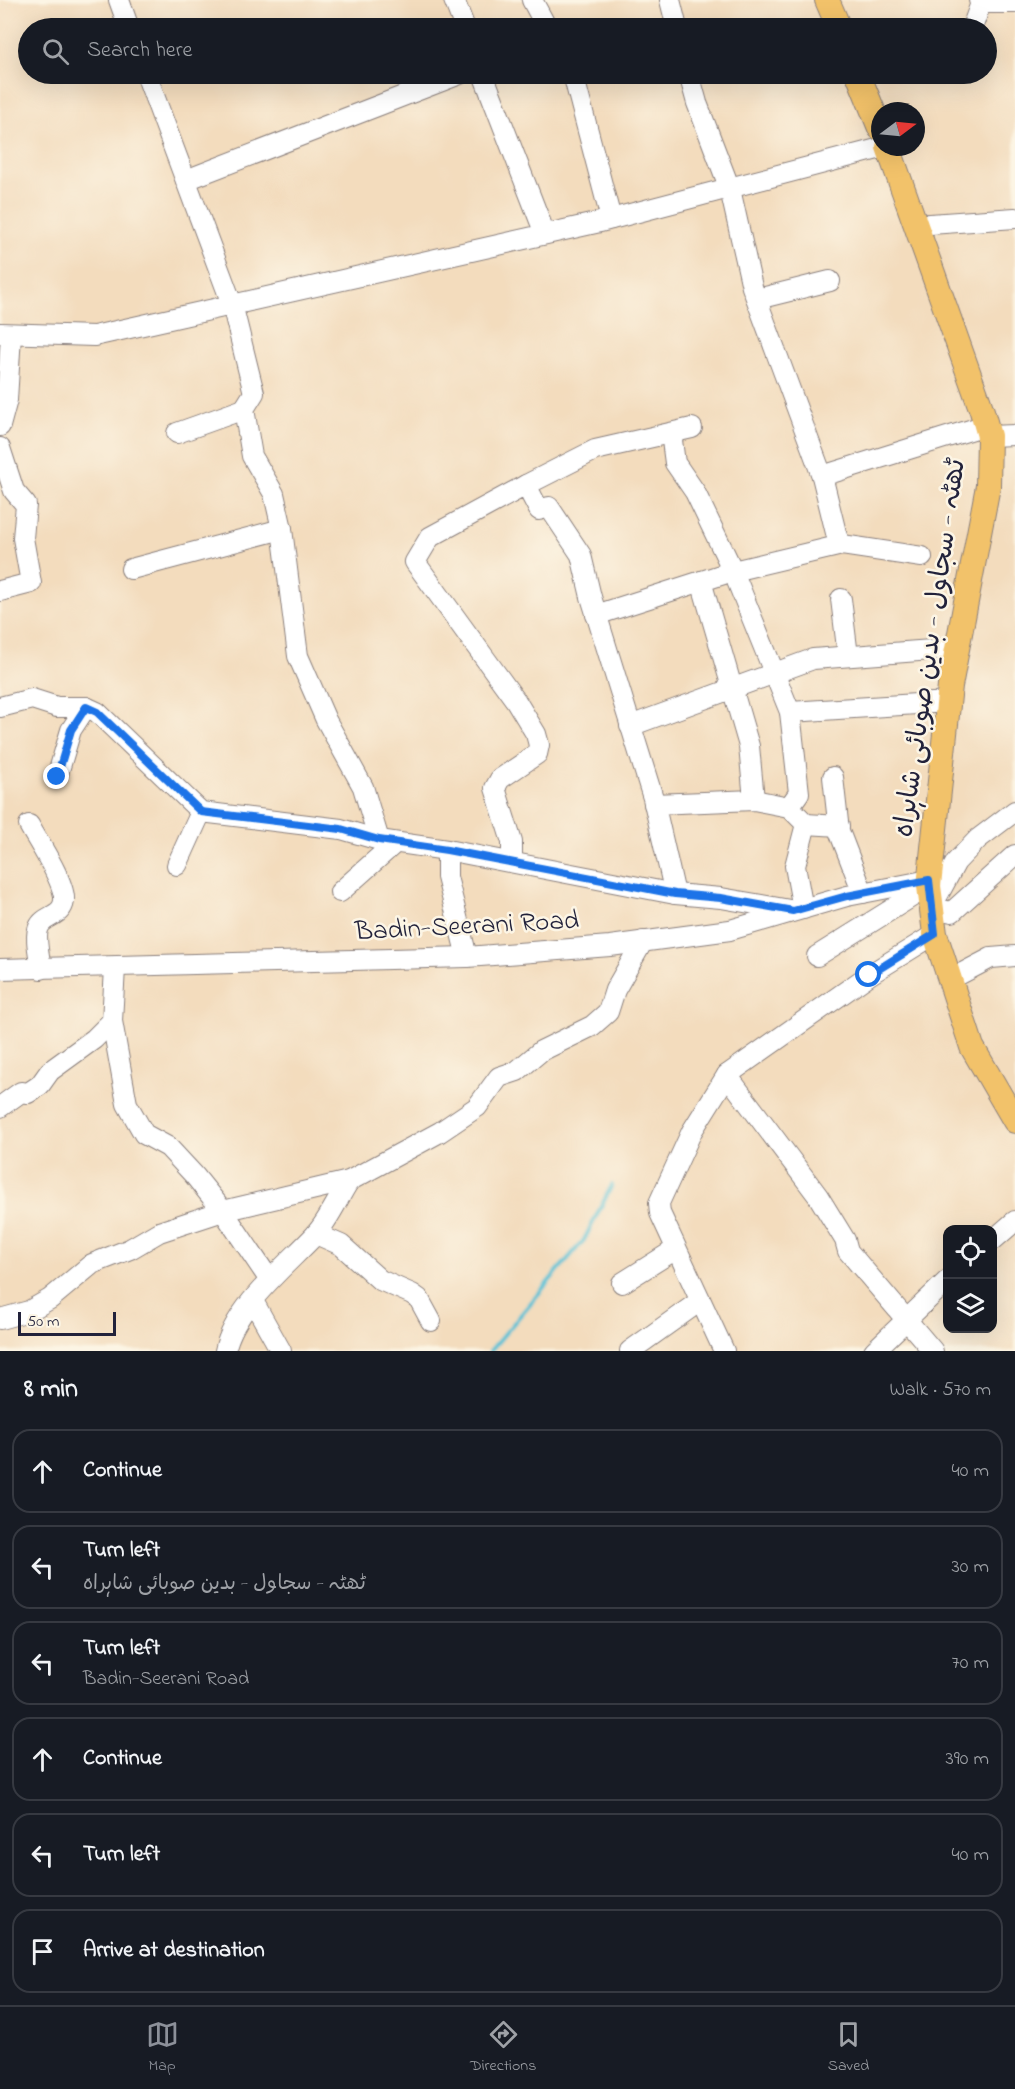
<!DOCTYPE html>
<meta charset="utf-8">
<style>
body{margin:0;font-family:"Indie Flower","Playpen Sans Arabic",sans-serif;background:#20242c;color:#f1f3f6}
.controls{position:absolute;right:18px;bottom:18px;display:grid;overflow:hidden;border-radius:12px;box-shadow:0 6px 24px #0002}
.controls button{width:54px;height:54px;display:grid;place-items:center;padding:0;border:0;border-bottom:2px solid #363941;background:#171b24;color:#f1f3f6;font:30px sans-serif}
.compass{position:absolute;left:871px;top:102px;width:54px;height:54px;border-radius:50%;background:#171b24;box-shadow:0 6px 24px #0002;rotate:74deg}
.scale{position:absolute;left:18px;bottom:15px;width:98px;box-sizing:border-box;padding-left:6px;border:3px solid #22223b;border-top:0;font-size:16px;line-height:21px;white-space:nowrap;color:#22223b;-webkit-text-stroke:4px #fcf5e5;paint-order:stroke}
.stop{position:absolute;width:18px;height:18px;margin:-14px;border:4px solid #1a73e8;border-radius:50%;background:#fff}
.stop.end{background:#1a73e8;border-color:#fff;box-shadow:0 2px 6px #0008}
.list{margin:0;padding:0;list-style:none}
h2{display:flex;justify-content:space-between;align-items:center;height:78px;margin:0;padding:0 24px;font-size:26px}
h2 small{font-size:20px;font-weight:400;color:#9ea1a6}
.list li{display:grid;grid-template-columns:39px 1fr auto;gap:18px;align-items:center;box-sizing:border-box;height:84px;margin:0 12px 12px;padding:0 12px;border:2px solid #363941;border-radius:18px}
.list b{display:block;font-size:22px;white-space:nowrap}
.list p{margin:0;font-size:20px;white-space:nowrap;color:#9ea1a6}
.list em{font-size:20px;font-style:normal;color:#9ea1a6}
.icon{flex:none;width:33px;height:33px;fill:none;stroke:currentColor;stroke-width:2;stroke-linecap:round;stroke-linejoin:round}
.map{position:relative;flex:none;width:1015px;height:1351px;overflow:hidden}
.search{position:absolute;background:#171b24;box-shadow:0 6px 24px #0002;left:18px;right:18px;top:18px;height:66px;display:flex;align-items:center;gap:15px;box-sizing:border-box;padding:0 21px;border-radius:33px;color:#9ea1a6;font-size:22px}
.sheet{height:654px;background:#171b24}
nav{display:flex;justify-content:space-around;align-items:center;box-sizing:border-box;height:84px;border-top:2px solid #363941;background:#171b24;font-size:16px;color:#9ea1a6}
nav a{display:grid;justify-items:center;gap:3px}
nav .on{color:#8c9099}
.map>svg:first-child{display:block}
</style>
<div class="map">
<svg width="1015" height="1351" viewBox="0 0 1015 1351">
<rect width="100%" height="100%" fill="#fcf5e5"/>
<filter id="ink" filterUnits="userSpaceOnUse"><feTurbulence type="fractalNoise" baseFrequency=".0167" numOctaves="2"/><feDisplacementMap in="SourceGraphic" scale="12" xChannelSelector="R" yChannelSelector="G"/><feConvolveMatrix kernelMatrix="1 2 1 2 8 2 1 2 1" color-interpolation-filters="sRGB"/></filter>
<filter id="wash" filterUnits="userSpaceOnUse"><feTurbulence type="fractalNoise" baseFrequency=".008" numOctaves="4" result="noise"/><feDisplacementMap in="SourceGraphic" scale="24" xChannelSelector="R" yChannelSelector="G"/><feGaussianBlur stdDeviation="1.35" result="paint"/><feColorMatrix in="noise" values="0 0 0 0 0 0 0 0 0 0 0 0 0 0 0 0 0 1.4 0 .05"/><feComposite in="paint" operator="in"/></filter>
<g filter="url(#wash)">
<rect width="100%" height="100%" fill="#f3dcbd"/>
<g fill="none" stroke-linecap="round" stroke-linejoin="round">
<!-- stream -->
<polyline stroke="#58c1d5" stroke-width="4" points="490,1351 584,1240 612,1185"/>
</g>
</g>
<g filter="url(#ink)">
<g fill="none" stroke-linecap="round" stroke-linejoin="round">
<!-- minor casing -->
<g stroke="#8a7f7c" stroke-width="22">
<g id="minor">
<polyline points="119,0 129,28"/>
<polyline points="454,0 465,28"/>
<polyline points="532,0 547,28"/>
<polyline points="670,0 677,28"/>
<polyline points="981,3 1015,3"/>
<polyline points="972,28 981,3 979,0"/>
<polyline points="146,74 232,304 254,393 244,409 252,456 274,494 282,529 298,656 326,720 363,787 379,840"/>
<polyline points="483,74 545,234"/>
<polyline points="573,74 611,219"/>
<polyline points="689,74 697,103 730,189 752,287 822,476 837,537 842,545"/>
<polyline points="186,180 460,74"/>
<polyline points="916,225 1015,218"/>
<polyline points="757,299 830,281"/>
<polyline points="0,333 94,336 600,222 885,147"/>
<polyline points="0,426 7,400 11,335"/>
<polyline points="177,433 244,409"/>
<polyline points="671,433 675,463 695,492 733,571 790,712 799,793 789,807"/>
<polyline points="989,436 1015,435"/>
<polyline points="0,448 14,491 26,505 23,538 31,583 0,591"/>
<polyline points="822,476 986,425"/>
<polyline points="526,485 595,450 692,428"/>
<polyline points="131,569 282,529"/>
<polyline points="701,581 749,746 754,800"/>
<polyline points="841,599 848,656"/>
<polyline points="596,615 733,571 842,545 922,557"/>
<polyline points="0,707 32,699 57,707 86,707 97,712 201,812 341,829 379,840 447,850 675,894 721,898 790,910"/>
<polyline points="790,712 949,702"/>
<polyline points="630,726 813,659 958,648"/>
<polyline points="57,777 71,730 86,707"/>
<polyline points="833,777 839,831 863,893"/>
<polyline points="654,804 754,800 789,807 806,824 839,826"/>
<polyline points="1015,811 978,839 956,862 931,908 952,912 1015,855"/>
<path d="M29,825c9,17 37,58 35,76 -2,16 -20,14 -25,26 -5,10 1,31 2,42"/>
<polyline points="447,850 447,877 467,957"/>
<polyline points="512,862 512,842 495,788 500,779 537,754 539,745 536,734 516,701 415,562 430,537 526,485 539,510 549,507 581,555 591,597 653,798 675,894"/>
<polyline points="177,865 201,812"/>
<polyline points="340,892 395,843"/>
<polyline points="803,909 795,866 806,824"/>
<polyline points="817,956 929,886"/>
<polyline points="0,969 467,957 610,946 730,930 847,896 929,880"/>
<polyline points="949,980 991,958 1015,956"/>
<polyline points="112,1021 127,1104 144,1134 168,1147 194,1175 223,1211 269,1279"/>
<polyline points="727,1075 818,1196 845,1240 848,1251 933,1351"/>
<polyline points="0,1107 21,1092 28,1093 40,1085 50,1071 94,1039 112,1021 115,968"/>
<polyline points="316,1234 341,1245 380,1280 412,1294 419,1299 431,1321"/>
<polyline points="992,1241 1015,1221"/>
<polyline points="622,1283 676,1249"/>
<polyline points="253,1301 281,1351"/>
<polyline points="0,1319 29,1311 50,1299 92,1264 130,1249 159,1232 223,1211 349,1181 440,1132 477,1107 499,1077 517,1071 541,1051 592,1026 608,1012 615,990 643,941"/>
<path d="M225,1351c9,-44 61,-85 90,-116 14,-15 23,-37 34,-54"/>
<polyline points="630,1351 700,1301"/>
<polyline points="724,1351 660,1213 659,1203 692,1131 727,1075 869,975 935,934"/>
<polyline points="874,1351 948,1280"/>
</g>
</g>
<!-- major casing -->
<g stroke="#8a7f7c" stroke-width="26">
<g id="major">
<polyline points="827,0 839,28"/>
<polyline points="858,74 880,128"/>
<polyline points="888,147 982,411 989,436 988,486 950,686 929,886 935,934 972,1047 1015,1121"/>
</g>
</g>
<!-- minor -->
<use href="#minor" stroke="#fff" stroke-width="20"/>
<!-- major -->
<use href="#major" stroke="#f2c26a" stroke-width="24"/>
</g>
</g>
<g fill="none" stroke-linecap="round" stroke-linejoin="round" filter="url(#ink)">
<!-- route -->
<polyline stroke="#1a73e8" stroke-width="8" points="57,777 71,730 86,707 97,712 201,812 341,829 379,840 447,850 675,894 721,898 793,911 847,896 929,880 935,934 869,975"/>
</g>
<g text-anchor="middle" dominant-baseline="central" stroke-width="5" stroke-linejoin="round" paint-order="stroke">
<!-- street labels -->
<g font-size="27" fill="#22223b" stroke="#fcf5e5">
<text transform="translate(931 648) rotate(-82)">ٹھٹہ - سجاول - بدین صوبائی شاہراہ</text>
<text transform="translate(467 927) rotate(-3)">Badin-Seerani Road</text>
</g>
</g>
</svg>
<div class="controls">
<button><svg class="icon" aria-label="locate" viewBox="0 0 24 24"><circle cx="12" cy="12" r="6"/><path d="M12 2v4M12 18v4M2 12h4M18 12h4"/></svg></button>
<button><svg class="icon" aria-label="layers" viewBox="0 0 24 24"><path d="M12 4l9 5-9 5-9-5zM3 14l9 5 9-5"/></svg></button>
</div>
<svg class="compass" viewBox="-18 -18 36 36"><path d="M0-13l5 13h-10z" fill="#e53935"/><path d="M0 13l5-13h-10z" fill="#9ea1a6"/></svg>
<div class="scale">50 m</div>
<div class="stop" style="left:869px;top:975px"></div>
<div class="stop end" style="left:57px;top:777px"></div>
<div class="search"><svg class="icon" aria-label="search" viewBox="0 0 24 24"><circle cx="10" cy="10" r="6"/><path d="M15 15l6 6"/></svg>Search here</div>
</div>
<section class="sheet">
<h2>8 min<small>Walk · 570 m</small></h2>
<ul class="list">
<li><svg class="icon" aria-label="ahead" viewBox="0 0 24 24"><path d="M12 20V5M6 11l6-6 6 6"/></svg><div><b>Continue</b></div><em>40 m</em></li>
<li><svg class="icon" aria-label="left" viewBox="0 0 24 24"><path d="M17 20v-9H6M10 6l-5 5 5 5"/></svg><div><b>Turn left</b><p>ٹھٹہ - سجاول - بدین صوبائی شاہراہ</p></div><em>30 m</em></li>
<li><svg class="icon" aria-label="left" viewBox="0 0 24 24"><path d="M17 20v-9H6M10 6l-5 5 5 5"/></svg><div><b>Turn left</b><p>Badin-Seerani Road</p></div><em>70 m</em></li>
<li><svg class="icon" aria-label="ahead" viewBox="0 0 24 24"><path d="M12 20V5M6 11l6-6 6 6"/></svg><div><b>Continue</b></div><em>390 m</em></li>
<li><svg class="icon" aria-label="left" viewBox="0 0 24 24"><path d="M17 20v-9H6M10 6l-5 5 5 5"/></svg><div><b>Turn left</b></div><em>40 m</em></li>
<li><svg class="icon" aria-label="arrive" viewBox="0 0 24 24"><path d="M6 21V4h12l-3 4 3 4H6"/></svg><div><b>Arrive at destination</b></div></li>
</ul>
</section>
<nav>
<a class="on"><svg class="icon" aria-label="map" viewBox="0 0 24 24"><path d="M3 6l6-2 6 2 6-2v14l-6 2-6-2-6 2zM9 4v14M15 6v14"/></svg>Map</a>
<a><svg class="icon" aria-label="directions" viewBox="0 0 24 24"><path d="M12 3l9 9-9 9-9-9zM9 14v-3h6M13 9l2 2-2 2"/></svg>Directions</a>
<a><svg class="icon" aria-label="saved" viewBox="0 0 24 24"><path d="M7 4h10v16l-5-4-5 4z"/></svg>Saved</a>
</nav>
